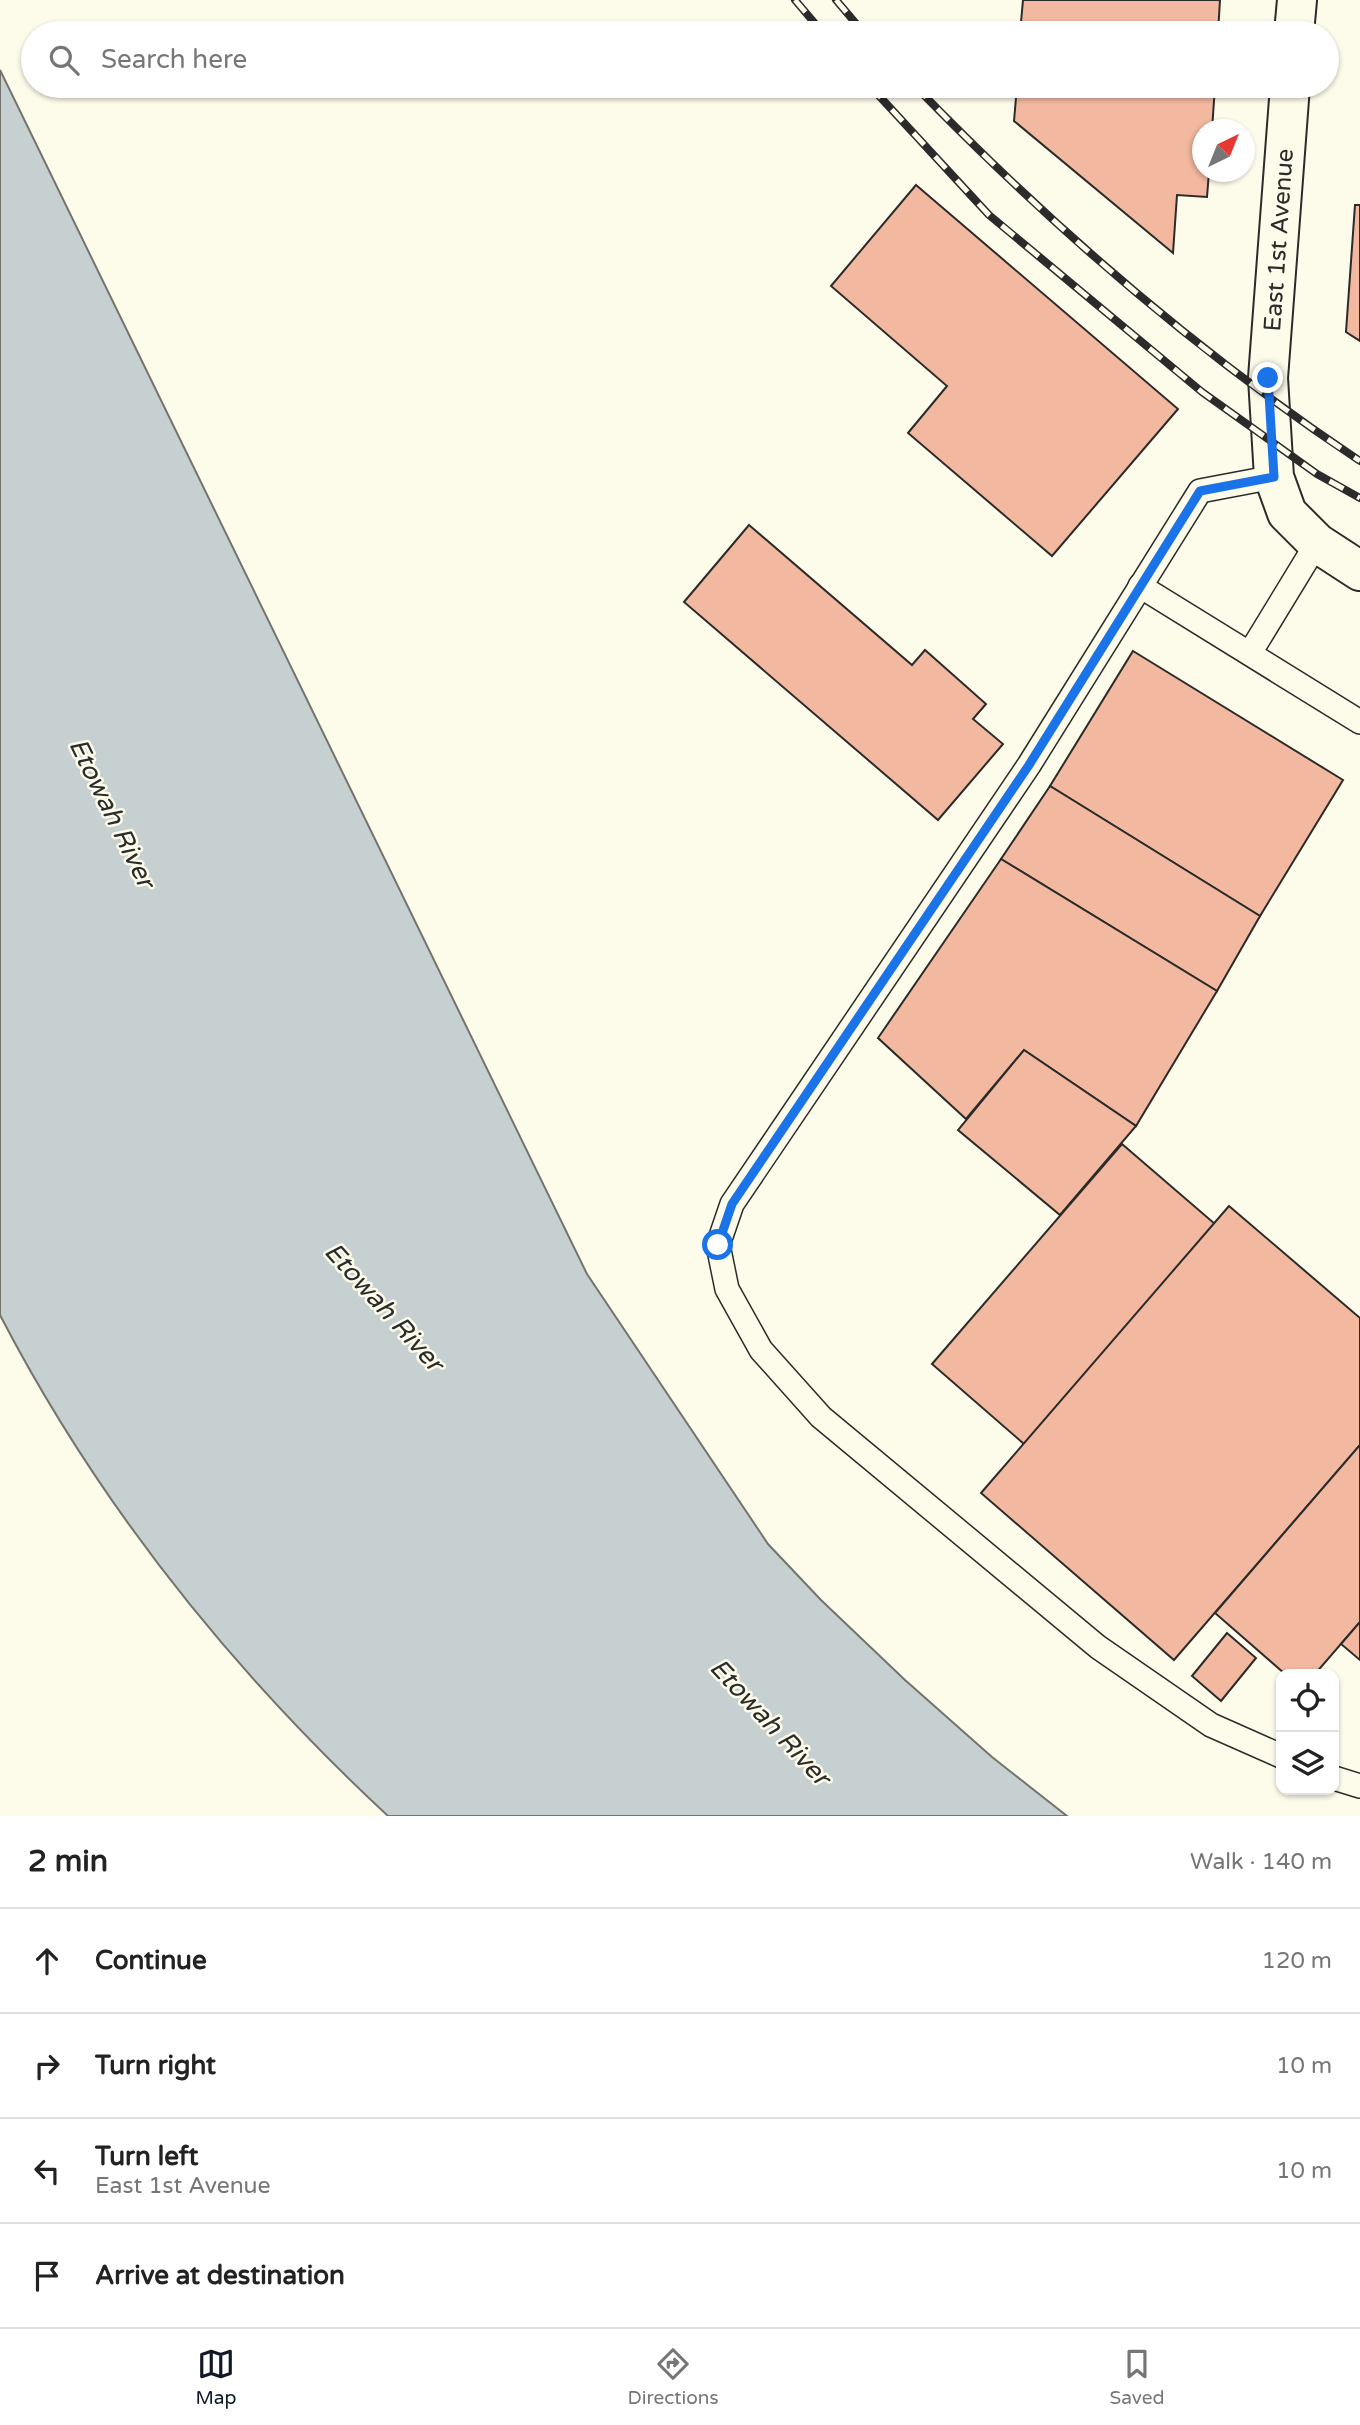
<!DOCTYPE html>
<meta charset="utf-8">
<style>
body{margin:0;font-family:"Varela Round",sans-serif;background:#f2f2f2;color:#222}
.controls{position:absolute;right:21px;bottom:21px;display:grid;overflow:hidden;border-radius:14px;box-shadow:0 2px 5px #0004}
.controls button{width:63px;height:63px;display:grid;place-items:center;padding:0;border:0;border-bottom:2px solid #e0e0e0;background:#fff;color:#222;font:35px sans-serif}
.compass{position:absolute;left:1192px;top:119px;width:63px;height:63px;border-radius:50%;background:#fff;box-shadow:0 2px 5px #0004;rotate:43deg}
.stop{position:absolute;width:21px;height:21px;margin:-16px;border:5px solid #1a73e8;border-radius:50%;background:#fff}
.stop.end{background:#1a73e8;border-color:#fff;box-shadow:0 2px 7px #0008}
.list{margin:0;padding:0;list-style:none}
h2{display:flex;justify-content:space-between;align-items:center;height:91px;margin:0;padding:0 28px;font-size:30px}
h2 small{font-size:23px;font-weight:400;color:#767676}
.list li{display:grid;grid-template-columns:46px 1fr auto;gap:21px;align-items:center;box-sizing:border-box;height:105px;padding:0 28px;border-top:2px solid #e0e0e0}
.list b{display:block;font-size:26px;white-space:nowrap}
.list p{margin:0;font-size:23px;white-space:nowrap;color:#767676}
.list em{font-size:23px;font-style:normal;color:#767676}
.icon{flex:none;width:38px;height:38px;fill:none;stroke:currentColor;stroke-width:2;stroke-linecap:round;stroke-linejoin:round}
.map{position:relative;flex:none;width:1360px;height:1816px;overflow:hidden}
.search{position:absolute;background:#fff;box-shadow:0 2px 5px #0004;left:21px;right:21px;top:21px;height:77px;display:flex;align-items:center;gap:18px;box-sizing:border-box;padding:0 24px;border-radius:38px;color:#767676;font-size:26px}
.sheet{height:511px;background:#fff}
nav{display:flex;justify-content:space-around;align-items:center;box-sizing:border-box;height:98px;border-top:2px solid #e0e0e0;background:#fff;font-size:19px;color:#767676}
nav a{display:grid;justify-items:center;gap:4px}
nav .on{color:#111827}
.map>svg:first-child{display:block}
</style>
<div class="map">
<svg width="1360" height="1816" viewBox="0 0 1360 1816">
<rect width="100%" height="100%" fill="#fdfbea"/>
<!-- water -->
<path fill="#c7d0d0" stroke="#74746e" stroke-width="2" d="M0,70l587,1204 181,270 53,56 84,80 87,77 75,59h-679c-156,-145 -290,-312 -388,-501z"/>
<!-- building -->
<g fill="#f2b8a0" stroke="#2b2b2b" stroke-width="2">
<polygon points="1023,0 1220,0 1218,33 1020,33"/>
<polygon points="1017,86 1215,86 1212,130 1202,130 1202,172 1209,172 1207,197 1177,195 1173,253 1014,121"/>
<polygon points="916,185 1178,409 1052,556 908,433 947,386 831,286"/>
<polygon points="1355,205 1360,205 1360,341 1346,332"/>
<polygon points="749,525 912,665 925,650 986,704 973,719 1003,744 938,820 684,602"/>
<polygon points="1133,651 1343,780 1260,916 1050,786"/>
<polygon points="1050,786 1260,916 1217,991 1001,859"/>
<polygon points="1001,859 1217,991 1136,1126 1024,1050 966,1119 878,1038"/>
<polygon points="1024,1050 1136,1126 1060,1215 958,1130"/>
<polygon points="1122,1144 1215,1224 1024,1444 932,1364"/>
<polygon points="1229,1206 1360,1318 1360,1445 1174,1660 981,1493"/>
<polygon points="1360,1445 1360,1622 1315,1674 1285,1674 1215,1613"/>
<polygon points="1360,1622 1360,1660 1341,1644"/>
<polygon points="1227,1633 1256,1658 1221,1701 1192,1676"/>
</g>
<g fill="none" stroke-linecap="round" stroke-linejoin="round">
<!-- lane casing -->
<g stroke="#2b2b2b" stroke-width="26">
<g id="lane">
<polyline points="1274,477 1200,491 1029,765 732,1204 718,1245 727,1289 761,1350 821,1417 1098,1647 1211,1725 1281,1756"/>
<polyline points="1140,586 1360,722"/>
<polyline points="1250,653 1317,543"/>
<polyline points="1334,1778 1360,1786"/>
</g>
</g>
<!-- secondary casing -->
<g stroke="#2b2b2b" stroke-width="42">
<g id="secondary">
<polyline points="1294,33 1297,0"/>
<polyline points="1290,86 1268,378 1274,477 1287,513 1317,543 1360,571"/>
</g>
</g>
<!-- lane -->
<use href="#lane" stroke="#fdfbea" stroke-width="23"/>
<!-- secondary -->
<use href="#secondary" stroke="#fdfbea" stroke-width="38"/>
<!-- rail casing -->
<g stroke="#2b2b2b" stroke-width="8">
<g id="rail">
<polyline points="795,0 823,33"/>
<polyline points="836,0 864,33"/>
<polyline points="870,86 989,215 1202,392 1317,474 1360,498"/>
<path d="M915,86c135,139 283,267 445,375"/>
</g>
</g>
<!-- rail -->
<use href="#rail" stroke="#fdfbea" stroke-width="5" stroke-dasharray="16" stroke-linecap="butt"/>
</g>
<g fill="none" stroke-linecap="round" stroke-linejoin="round">
<!-- route -->
<polyline stroke="#1a73e8" stroke-width="9" points="718,1245 732,1204 1029,765 1200,491 1274,477 1268,378"/>
</g>
<g text-anchor="middle" dominant-baseline="central" stroke-width="5" stroke-linejoin="round" paint-order="stroke">
<!-- street labels -->
<g font-size="24" fill="#2b2b2b" stroke="#fdfbea">
<text transform="translate(1279 240) rotate(-86)">East 1st Avenue</text>
</g>
<!-- water labels -->
<g font-size="26" font-style="italic" fill="#2b2b2b" stroke="#fdfbea">
<text transform="translate(112 813) rotate(64)">Etowah River</text>
<text transform="translate(384 1307) rotate(48)">Etowah River</text>
<text transform="translate(770 1722) rotate(47)">Etowah River</text>
</g>
</g>
</svg>
<div class="controls">
<button><svg class="icon" aria-label="locate" viewBox="0 0 24 24"><circle cx="12" cy="12" r="6"/><path d="M12 2v4M12 18v4M2 12h4M18 12h4"/></svg></button>
<button><svg class="icon" aria-label="layers" viewBox="0 0 24 24"><path d="M12 4l9 5-9 5-9-5zM3 14l9 5 9-5"/></svg></button>
</div>
<svg class="compass" viewBox="-18 -18 36 36"><path d="M0-13l5 13h-10z" fill="#e53935"/><path d="M0 13l5-13h-10z" fill="#767676"/></svg>
<div class="stop" style="left:718px;top:1245px"></div>
<div class="stop end" style="left:1268px;top:378px"></div>
<div class="search"><svg class="icon" aria-label="search" viewBox="0 0 24 24"><circle cx="10" cy="10" r="6"/><path d="M15 15l6 6"/></svg>Search here</div>
</div>
<section class="sheet">
<h2>2 min<small>Walk · 140 m</small></h2>
<ul class="list">
<li><svg class="icon" aria-label="ahead" viewBox="0 0 24 24"><path d="M12 20V5M6 11l6-6 6 6"/></svg><div><b>Continue</b></div><em>120 m</em></li>
<li><svg class="icon" aria-label="right" viewBox="0 0 24 24"><path d="M7 20v-9h11M14 6l5 5-5 5"/></svg><div><b>Turn right</b></div><em>10 m</em></li>
<li><svg class="icon" aria-label="left" viewBox="0 0 24 24"><path d="M17 20v-9H6M10 6l-5 5 5 5"/></svg><div><b>Turn left</b><p>East 1st Avenue</p></div><em>10 m</em></li>
<li><svg class="icon" aria-label="arrive" viewBox="0 0 24 24"><path d="M6 21V4h12l-3 4 3 4H6"/></svg><div><b>Arrive at destination</b></div></li>
</ul>
</section>
<nav>
<a class="on"><svg class="icon" aria-label="map" viewBox="0 0 24 24"><path d="M3 6l6-2 6 2 6-2v14l-6 2-6-2-6 2zM9 4v14M15 6v14"/></svg>Map</a>
<a><svg class="icon" aria-label="directions" viewBox="0 0 24 24"><path d="M12 3l9 9-9 9-9-9zM9 14v-3h6M13 9l2 2-2 2"/></svg>Directions</a>
<a><svg class="icon" aria-label="saved" viewBox="0 0 24 24"><path d="M7 4h10v16l-5-4-5 4z"/></svg>Saved</a>
</nav>
